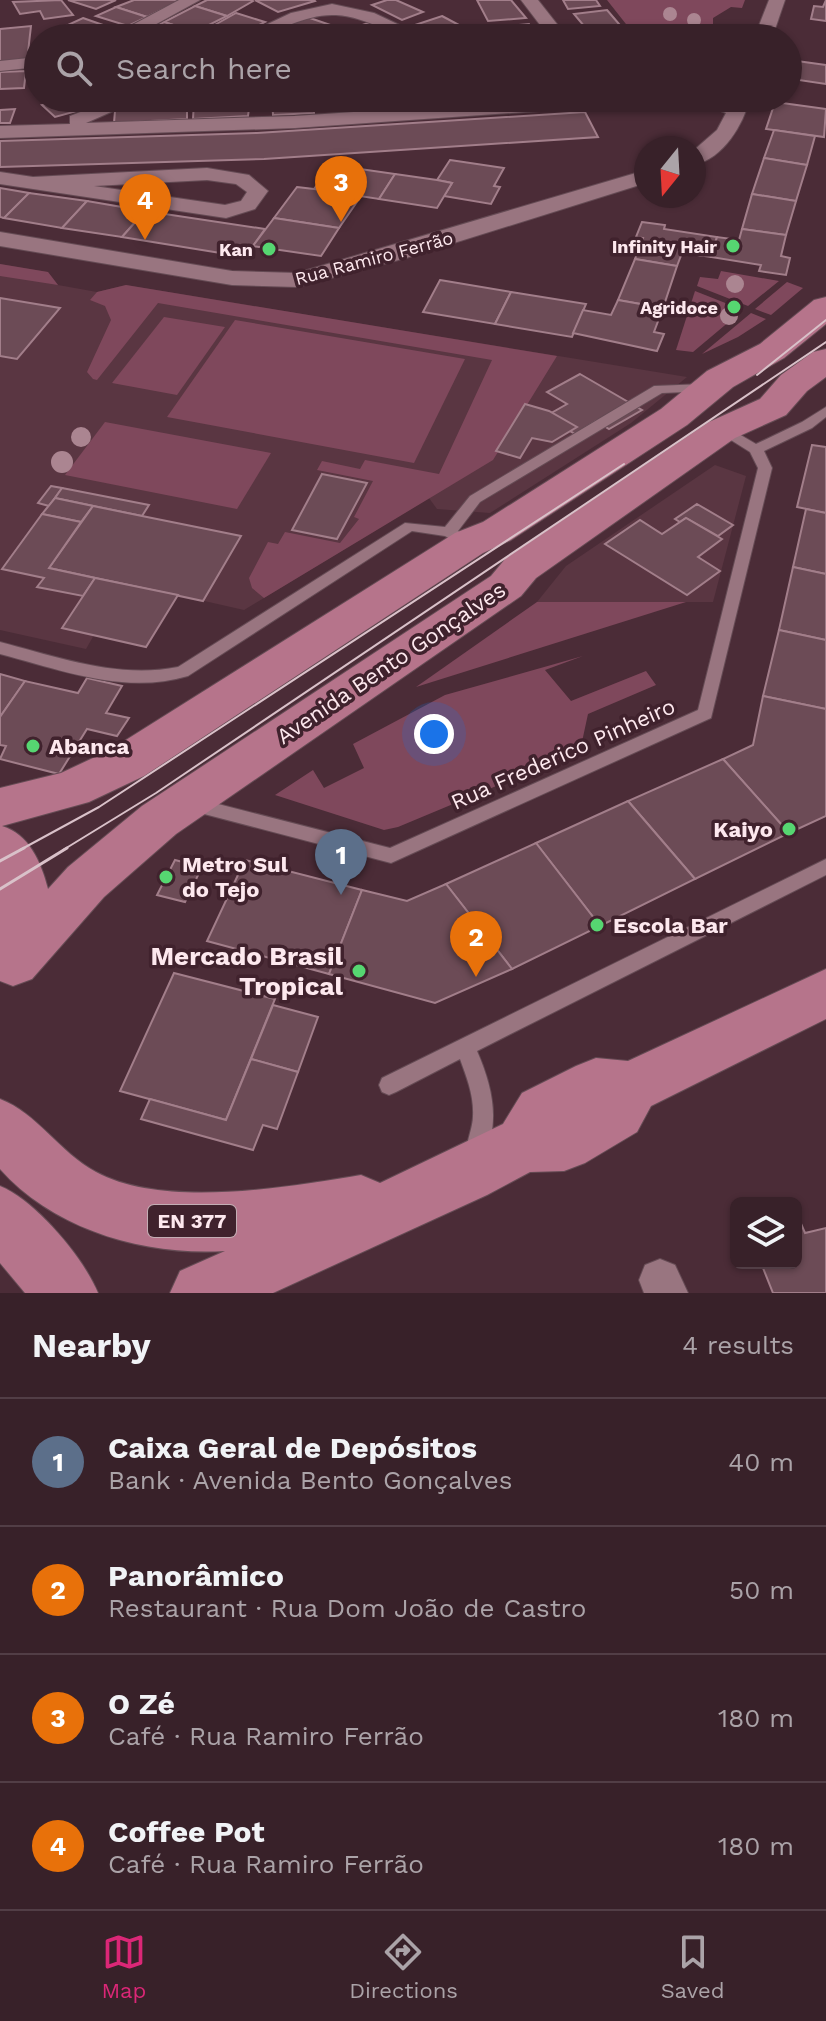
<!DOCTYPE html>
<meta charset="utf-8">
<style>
body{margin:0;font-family:"Work Sans",sans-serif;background:#432e35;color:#f1f3f6}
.controls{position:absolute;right:24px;bottom:24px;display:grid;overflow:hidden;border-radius:12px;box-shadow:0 2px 6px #0004}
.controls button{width:72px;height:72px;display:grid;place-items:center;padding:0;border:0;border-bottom:2px solid #523e46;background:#382129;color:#f1f3f6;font:40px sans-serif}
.compass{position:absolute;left:634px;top:136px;width:72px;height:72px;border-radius:50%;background:#382129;box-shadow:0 2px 6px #0004;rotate:198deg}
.you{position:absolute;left:434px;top:734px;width:28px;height:28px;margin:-20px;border:6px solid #fff;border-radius:50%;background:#1a73e8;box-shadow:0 0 0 12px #1a73e833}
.badge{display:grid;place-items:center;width:52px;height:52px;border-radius:50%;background:#db2777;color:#fff;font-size:26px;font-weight:700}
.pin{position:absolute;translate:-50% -66px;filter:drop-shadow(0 2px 4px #0008)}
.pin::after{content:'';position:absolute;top:42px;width:28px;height:24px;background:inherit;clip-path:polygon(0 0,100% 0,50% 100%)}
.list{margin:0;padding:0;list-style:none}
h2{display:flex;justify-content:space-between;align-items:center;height:104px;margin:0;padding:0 32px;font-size:34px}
h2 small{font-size:26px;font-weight:400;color:#aba3a8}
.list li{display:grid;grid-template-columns:52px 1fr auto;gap:24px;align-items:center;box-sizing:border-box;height:128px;padding:0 32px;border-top:2px solid #523e46}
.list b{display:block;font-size:30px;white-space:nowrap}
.list p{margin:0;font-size:26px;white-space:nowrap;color:#aba3a8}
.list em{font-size:26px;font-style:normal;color:#aba3a8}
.icon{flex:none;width:44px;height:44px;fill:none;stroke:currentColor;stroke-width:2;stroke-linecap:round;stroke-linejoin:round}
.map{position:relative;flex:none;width:826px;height:1293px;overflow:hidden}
.search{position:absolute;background:#382129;box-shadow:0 2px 6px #0004;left:24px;right:24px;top:24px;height:88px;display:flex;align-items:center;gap:20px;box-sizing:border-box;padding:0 28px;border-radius:44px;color:#aba3a8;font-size:30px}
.sheet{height:616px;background:#382129}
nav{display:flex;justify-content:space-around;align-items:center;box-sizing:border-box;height:112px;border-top:2px solid #523e46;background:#382129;font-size:22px;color:#aba3a8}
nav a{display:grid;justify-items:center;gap:4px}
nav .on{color:#db2777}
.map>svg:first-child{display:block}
</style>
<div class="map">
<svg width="826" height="1293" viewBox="0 0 826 1293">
<rect width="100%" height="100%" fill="#4b2c37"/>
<!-- built -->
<g fill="#5a3642">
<polygon points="0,264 48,272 58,285 97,292 126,285 687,377 631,423 490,513 437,509 429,498 244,610 178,595 146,647 94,635 86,649 0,630"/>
<polygon points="715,465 746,476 713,602 537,602 566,566"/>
</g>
<!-- green -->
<g fill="#7f485c">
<polygon points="607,0 745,0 742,8 731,7 713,18 713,29 720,30 720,38 637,38"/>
<polygon points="0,264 48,272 58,285 0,276"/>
<polygon points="721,271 779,281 748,306 697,286 700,277 718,279"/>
<polygon points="787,282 803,288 771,315 755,309"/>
<polygon points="126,285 557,356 493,460 264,598 252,588 249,578 268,542 278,544 285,532 340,543 359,519 354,517 373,481 317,470 322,461 360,469 365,460 439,474 492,360 158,303 97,380 93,379 87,372 111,320 105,306 90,300 97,292"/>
<polygon points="695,291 743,310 693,352 676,350"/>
<polygon points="751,313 766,319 738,337 702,354"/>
<polygon points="164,317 225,327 177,395 112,383"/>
<polygon points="235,320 465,359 414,463 167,417"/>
<polygon points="105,422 271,453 237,509 65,475"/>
<polygon points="537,602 686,602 416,687"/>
<polygon points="583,656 545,670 571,701 646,671 656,685 588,714 580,751 398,827 384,830 275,795 313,770 324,788 364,768 353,744 445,695"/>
</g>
<!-- building -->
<g fill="#6c4b56" stroke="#a27e8a" stroke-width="2">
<polygon points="61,0 73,15 44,19 40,11 20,14 13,2"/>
<polygon points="68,0 116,0 96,9"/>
<polygon points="134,0 181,0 147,17 116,7"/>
<polygon points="207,0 252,0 253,1 227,16 195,6"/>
<polygon points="255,0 314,0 315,1 278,12"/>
<polygon points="387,0 396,0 423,12 402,20 372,5"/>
<polygon points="477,0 511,0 526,18 488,21"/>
<polygon points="563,0 596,0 600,6 568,9"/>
<polygon points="826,0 826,21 811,19 814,6 823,7"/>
<polygon points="195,6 227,16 195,32 164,22"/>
<polygon points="116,7 147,17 128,26 96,16"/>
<polygon points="607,10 631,38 594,38 574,14"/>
<polygon points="236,13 265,22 234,38 204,31"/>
<polygon points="304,16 342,29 324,38 291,38 273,33"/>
<polygon points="442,16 476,34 463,38 435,38 412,26"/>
<polygon points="83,18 120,31 105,38 77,38 57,30"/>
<polygon points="164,22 195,32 182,38 134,38"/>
<polygon points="368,23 400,38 347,38 338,33"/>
<polygon points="529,24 538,38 482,38 477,29"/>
<polygon points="31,26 27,61 0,62 0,29"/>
<polygon points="797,61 826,65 826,84 792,79"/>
<polygon points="26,71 24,88 0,89 0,72"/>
<polygon points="72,98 93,98 99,105 55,117 42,105"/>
<polygon points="145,98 187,98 187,119 114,123 115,111"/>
<polygon points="272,98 313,98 314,113 273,115"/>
<polygon points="361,98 401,98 402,102 363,104"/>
<polygon points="432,98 487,98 489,102 435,106"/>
<polygon points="250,101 248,116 193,119 194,102"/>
<polygon points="775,102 826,109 824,137 766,129"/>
<polygon points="15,109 10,123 0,123 0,110"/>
<polygon points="585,112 598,137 264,159 0,167 0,141 257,133"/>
<polygon points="774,130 815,136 807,165 764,158"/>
<polygon points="764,158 807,165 796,201 752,194"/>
<polygon points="450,160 504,168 494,186 500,187 491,204 444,196 452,183 437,180"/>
<polygon points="332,165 395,174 379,199 314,189"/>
<polygon points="395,174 437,180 452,183 437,208 379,199"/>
<polygon points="297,187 314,189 361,196 339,228 274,218"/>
<polygon points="0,188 29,193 4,218 0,217"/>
<polygon points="29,193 87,201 62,228 4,218"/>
<polygon points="752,194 796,201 786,235 742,229"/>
<polygon points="87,201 145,211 122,237 62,228"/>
<polygon points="145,211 265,229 245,257 122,237"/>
<polygon points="274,218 339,228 321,256 253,246"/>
<polygon points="642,222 665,225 664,229 717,237 711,257 682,253 677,266 635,259 643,238 636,237"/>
<polygon points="742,229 786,235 781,256 790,258 786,275 759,271 761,265 711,257 717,237 739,240"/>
<polygon points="635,259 677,266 663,308 618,300"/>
<polygon points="440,280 511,292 495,324 423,312"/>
<polygon points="511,292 586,304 572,337 495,324"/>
<polygon points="0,298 60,308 17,359 0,356"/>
<polygon points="618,300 663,308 654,332 664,334 657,351 573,333 583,310 611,315"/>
<polygon points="580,374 642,410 609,429 596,421 575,434 546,416 567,404 547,392"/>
<polygon points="525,404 549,411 577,427 552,442 532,438 520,458 496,451"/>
<polygon points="812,445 826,447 826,513 797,507"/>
<polygon points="322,474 367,483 337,539 292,530"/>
<polygon points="51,486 62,488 49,506 38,503"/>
<polygon points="62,488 149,505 142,516 55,498"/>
<polygon points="55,498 93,506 81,522 42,514"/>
<polygon points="697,504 733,525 718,536 686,518 680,522 675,519"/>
<polygon points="93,506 142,516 241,536 203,601 49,568"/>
<polygon points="806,509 826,513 826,574 793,567"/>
<polygon points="42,514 81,522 49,568 95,578 83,596 37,587 44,578 2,569"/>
<polygon points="686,518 722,539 698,557 720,571 687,595 605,544 640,520 662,534"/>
<polygon points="793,567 826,574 826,640 779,630"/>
<polygon points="95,578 178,595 146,647 62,628"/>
<polygon points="779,630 826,640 826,709 763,696"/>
<polygon points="0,674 25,681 0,717"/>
<polygon points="87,678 122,686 106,713 129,718 117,736 87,729 59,774 0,759 6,746 0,745 0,717 25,681 78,693"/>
<polygon points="763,696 826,709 826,816 789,833 723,759 753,745"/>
<polygon points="723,759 789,833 695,879 628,801"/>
<polygon points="628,801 695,879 600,926 536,843"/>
<polygon points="536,843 600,926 512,969 446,884"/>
<polygon points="175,860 202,867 185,902 157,895"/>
<polygon points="245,860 362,890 329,974 207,941"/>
<polygon points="446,884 512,969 435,1003 329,974 362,890 407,901"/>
<polygon points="174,973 275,999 226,1120 120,1091"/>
<polygon points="273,1005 318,1017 298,1072 251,1059"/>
<polygon points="251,1059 298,1072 277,1129 263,1125 253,1150 141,1119 150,1099 226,1120"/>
<polygon points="796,1212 805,1233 826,1228 826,1293 773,1293 761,1263 796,1263"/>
</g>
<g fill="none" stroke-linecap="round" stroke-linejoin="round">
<!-- service casing -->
<g stroke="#654b54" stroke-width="2">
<g id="service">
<path d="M704,384l7,4 -2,3 -47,2 -182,109 -22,29 18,12 -2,3h-10l-19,-10 -33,-5 -224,145c-63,19 -127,-6 -188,-22v-12c58,15 117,37 178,25l227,-144 40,4 25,-31 184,-110z"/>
<polygon points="826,407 826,417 812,428 764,451 772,468 711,718 391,863 185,809 182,804 185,799 191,797 390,848 698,710 758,468 750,452 715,430 717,427 727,427 756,444 802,422"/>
<path d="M826,859v16l-349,176c16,37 23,70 7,108l-8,3 -8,-3c-5,-12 5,-29 5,-43 1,-20 -6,-38 -13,-57l-64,33 -7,3 -7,-3 -3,-7 3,-7z"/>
</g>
</g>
<!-- minor casing -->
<g stroke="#654b54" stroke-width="2">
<g id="minor">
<polygon points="179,0 200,0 131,38 108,38"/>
<polygon points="521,0 538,0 568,38 550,38"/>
<polygon points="769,0 785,0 772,38 754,38"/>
<path d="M332,4l42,9 53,25c-35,0 -58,-21 -91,-23 -36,-2 -61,23 -98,23l53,-25z"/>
<polygon points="38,57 38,67 0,71 0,61"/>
<polygon points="117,98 143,98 86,123 295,116 558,98 649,98 640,104 295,128 0,138 0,126 70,124 70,116"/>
<path d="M688,98h28l14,4 2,-4h18c-7,27 -26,60 -56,67v-15l23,-20 9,-17z"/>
<path d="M207,168l42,7 19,16 -13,18 -29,9 -226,-34v-12l33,5zM207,180l29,4 11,8 -6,9 -16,4 -131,-19z"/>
<polygon points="646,170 646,183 406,258 297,287 232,285 0,246 0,232 232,271 297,273"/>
<polygon points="660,1259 675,1265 688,1293 644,1293 639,1280 645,1265"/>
</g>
</g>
<!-- primary casing -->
<g stroke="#654b54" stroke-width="2">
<g id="primary">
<path d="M826,297v27l-42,34 -51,29 -46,38 -176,115 -28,13 -339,223 -55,26 -87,24c27,8 39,36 46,63l20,-22 74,-61 349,-230 15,-18 203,-136 51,-23 21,-24 32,-23 13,-3v28l-19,14 -21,24 -51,23 -199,140 -15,18 -345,238 -72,63 -72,82 -19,7 -13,-5v-193l61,-15 49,-23 345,-217 28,-11 178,-113 46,-38 53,-27 54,-44z"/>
<path d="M826,969v50l-175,87 -14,26 -52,31 -21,8 -34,1 -43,23 -214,98h-103l10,-22 45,-20c-80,5 -171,-21 -225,-82v-70c37,14 59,53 96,73 68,37 191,15 265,3l19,8 123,-59 19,-31 54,-27 20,-8 32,3z"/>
<path d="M0,1186c36,15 83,71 98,107h-73l-25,-30z"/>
</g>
</g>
<!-- service -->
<use href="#service" fill="#997580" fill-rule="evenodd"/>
<!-- minor -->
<use href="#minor" fill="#997580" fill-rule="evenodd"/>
<!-- primary -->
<use href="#primary" fill="#b6748b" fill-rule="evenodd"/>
<!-- tram-far1 -->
<g stroke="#d9c1c9" stroke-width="2">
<polyline points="757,375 826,320"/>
<polyline points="20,850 99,807 624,464"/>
<polyline points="63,850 156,793 826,342"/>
</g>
<!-- tram -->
<g stroke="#d9c1c9" stroke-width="3">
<polyline points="0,861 24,848"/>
<polyline points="0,889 67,848"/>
</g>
</g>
<!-- trees -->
<g fill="#ab8591">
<circle cx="670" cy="14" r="7"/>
<circle cx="694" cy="20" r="7"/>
<circle cx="735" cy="284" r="9"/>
<circle cx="729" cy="316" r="9"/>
<circle cx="81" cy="437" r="10"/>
<circle cx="62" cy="462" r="11"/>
</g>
<!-- markers -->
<g fill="#56d671" stroke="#40222d" stroke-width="3">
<circle cx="733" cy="246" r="8"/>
<circle cx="269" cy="249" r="8"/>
<circle cx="734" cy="307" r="8"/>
<circle cx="33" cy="746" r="8"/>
<circle cx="789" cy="829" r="8"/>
<circle cx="166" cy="877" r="8"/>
<circle cx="597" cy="925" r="8"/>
<circle cx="359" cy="971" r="8"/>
</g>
<g text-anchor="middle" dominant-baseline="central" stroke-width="7" stroke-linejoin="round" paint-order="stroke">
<!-- far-poi labels -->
<g font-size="18" font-weight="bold" fill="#fde8ee" stroke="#40222d" text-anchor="end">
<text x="717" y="246">Infinity Hair</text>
<text x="253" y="249">Kan</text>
<text x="718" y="307">Agridoce</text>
</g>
<!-- far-street labels -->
<g font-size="18" fill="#fde8ee" stroke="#40222d">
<text transform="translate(374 258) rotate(-15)">Rua Ramiro Ferrão</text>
</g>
<!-- shield labels -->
<rect fill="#40222d" stroke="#c4adb4" stroke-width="2" x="148" y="1205" width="88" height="32" rx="6"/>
<g font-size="20" font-weight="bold" fill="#fde8ee">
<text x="192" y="1221">EN 377</text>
</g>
<!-- street labels -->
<g font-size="22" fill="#fde8ee" stroke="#40222d">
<text transform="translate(391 663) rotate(-34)">Avenida Bento Gonçalves</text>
<text transform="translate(563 754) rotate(-24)">Rua Frederico Pinheiro</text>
</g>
<!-- poi labels -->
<g font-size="22" font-weight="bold" fill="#fde8ee" stroke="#40222d" text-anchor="start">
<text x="49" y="746">Abanca</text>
<text x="773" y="829" text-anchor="end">Kaiyo</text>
<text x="182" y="864">Metro Sul<tspan x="182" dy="25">do Tejo</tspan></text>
<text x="613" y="925">Escola Bar</text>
</g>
<!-- near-poi labels -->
<g font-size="26" font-weight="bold" fill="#fde8ee" stroke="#40222d" text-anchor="end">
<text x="343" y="956">Mercado Brasil<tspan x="343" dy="30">Tropical</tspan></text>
</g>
</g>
</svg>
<div class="controls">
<button><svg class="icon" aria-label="layers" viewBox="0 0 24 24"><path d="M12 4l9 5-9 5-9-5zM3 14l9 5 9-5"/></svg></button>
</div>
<svg class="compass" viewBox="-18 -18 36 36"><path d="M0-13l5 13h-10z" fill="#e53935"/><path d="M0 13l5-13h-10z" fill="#aba3a8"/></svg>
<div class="you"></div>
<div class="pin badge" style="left:341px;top:895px;background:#5c6f8a">1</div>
<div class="pin badge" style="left:476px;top:977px;background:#e8710a">2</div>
<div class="pin badge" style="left:341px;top:222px;background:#e8710a">3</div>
<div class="pin badge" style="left:145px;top:240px;background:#e8710a">4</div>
<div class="search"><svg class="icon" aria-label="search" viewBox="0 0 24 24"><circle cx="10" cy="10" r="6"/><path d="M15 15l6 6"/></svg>Search here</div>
</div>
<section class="sheet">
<h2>Nearby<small>4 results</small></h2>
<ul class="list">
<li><span class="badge" style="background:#5c6f8a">1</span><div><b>Caixa Geral de Depósitos</b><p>Bank · Avenida Bento Gonçalves</p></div><em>40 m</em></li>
<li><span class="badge" style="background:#e8710a">2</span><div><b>Panorâmico</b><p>Restaurant · Rua Dom João de Castro</p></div><em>50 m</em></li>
<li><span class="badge" style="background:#e8710a">3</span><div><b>O Zé</b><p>Café · Rua Ramiro Ferrão</p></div><em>180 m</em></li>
<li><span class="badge" style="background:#e8710a">4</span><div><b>Coffee Pot</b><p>Café · Rua Ramiro Ferrão</p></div><em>180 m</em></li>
</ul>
</section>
<nav>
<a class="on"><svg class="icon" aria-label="map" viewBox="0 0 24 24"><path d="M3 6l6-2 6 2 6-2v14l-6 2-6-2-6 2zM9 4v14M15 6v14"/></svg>Map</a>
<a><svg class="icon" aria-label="directions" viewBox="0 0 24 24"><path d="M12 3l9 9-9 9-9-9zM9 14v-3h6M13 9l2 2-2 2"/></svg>Directions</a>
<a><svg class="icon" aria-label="saved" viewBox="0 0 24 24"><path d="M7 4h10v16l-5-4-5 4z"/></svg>Saved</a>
</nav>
